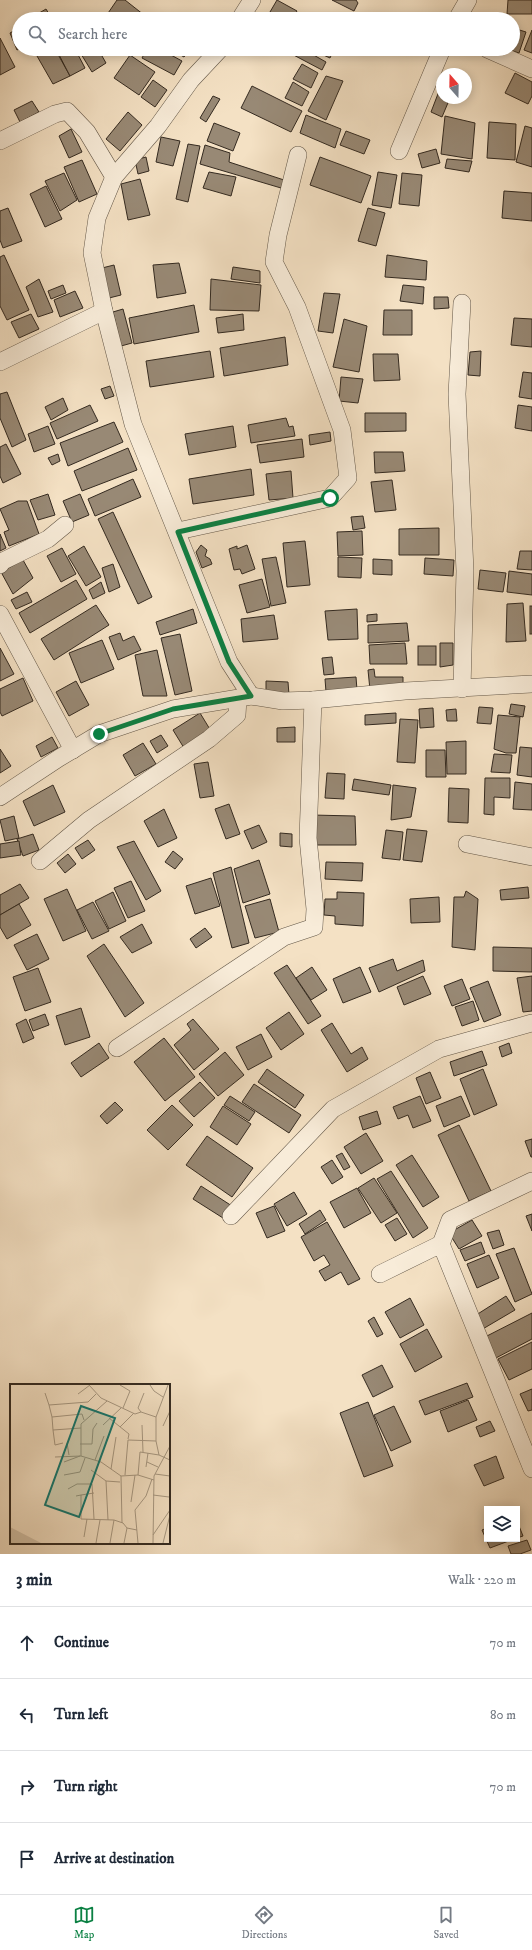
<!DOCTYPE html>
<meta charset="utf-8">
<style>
body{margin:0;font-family:"IM FELL DW Pica",serif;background:#f2f2f3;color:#1f2937}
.controls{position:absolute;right:12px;bottom:12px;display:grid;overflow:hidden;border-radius:0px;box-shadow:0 2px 10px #0003}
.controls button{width:36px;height:36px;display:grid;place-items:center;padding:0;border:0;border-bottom:1px solid #e0e1e3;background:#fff;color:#1f2937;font:20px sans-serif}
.compass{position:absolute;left:436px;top:68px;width:36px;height:36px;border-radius:50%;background:#fff;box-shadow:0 2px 10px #0003;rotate:340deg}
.stop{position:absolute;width:12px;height:12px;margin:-9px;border:3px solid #0b8043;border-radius:50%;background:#fff}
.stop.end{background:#0b8043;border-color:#fff;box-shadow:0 1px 4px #0008}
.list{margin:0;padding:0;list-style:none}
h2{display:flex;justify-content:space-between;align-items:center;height:52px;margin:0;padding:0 16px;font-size:17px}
h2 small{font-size:13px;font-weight:400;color:#747a83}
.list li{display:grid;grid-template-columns:26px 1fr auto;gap:12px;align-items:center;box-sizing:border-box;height:72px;padding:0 16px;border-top:1px solid #e0e1e3}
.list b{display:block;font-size:15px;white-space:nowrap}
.list em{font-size:13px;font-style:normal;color:#747a83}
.icon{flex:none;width:22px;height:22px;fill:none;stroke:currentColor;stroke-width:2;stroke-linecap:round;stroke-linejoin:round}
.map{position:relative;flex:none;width:532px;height:1554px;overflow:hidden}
.search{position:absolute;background:#fff;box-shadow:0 2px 10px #0003;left:12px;right:12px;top:12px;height:44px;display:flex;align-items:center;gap:10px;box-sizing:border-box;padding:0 14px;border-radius:22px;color:#747a83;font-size:15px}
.sheet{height:340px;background:#fff}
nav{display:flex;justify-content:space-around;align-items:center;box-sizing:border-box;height:56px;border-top:1px solid #e0e1e3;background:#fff;font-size:11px;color:#747a83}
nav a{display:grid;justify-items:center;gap:2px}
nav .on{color:#0b8043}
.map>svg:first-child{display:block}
</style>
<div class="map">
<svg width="532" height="1554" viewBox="0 0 532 1554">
<rect width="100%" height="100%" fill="#f4e1c4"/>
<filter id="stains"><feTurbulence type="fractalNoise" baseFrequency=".005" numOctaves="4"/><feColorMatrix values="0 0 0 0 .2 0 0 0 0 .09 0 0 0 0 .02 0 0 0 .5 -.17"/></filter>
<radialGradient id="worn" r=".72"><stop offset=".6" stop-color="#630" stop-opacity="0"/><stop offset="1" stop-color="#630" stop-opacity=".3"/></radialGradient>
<!-- building -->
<g fill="#988975" stroke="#342a20">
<polygon points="117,0 125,0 144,15 141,19 104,19"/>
<polygon points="277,0 297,11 292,19 282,19 270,12"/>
<polygon points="332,0 356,0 358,3 354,11"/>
<polygon points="508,0 532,0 532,14 507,14"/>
<polygon points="46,9 52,19 29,19"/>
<polygon points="513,28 526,32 519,53 507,49 513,49"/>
<polygon points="17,29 19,49 17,50 10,33"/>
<polygon points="532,30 532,53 524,50"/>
<polygon points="0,38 15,67 0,75"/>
<polygon points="33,49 55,49 70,76 53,84"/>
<polygon points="56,49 75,49 85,68 70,76"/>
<polygon points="78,49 98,49 106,63 92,72"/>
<polygon points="147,49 160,49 182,61 174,75 142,58"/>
<polygon points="170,49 190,49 184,57"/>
<polygon points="288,49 303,49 326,62 322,70 286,51"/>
<polygon points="310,49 334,49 330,58"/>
<polygon points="130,55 155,72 139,95 114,78"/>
<polygon points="302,64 318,73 311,88 293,79"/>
<polygon points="515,73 532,82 532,96 528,104 505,93"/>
<polygon points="326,76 343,81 326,120 308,111"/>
<polygon points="153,80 167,90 155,107 141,97"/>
<polygon points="293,82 309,92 302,106 285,98"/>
<polygon points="252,86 302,111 291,132 241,108"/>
<polygon points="441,86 442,98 450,98 442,117 431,112"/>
<polygon points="213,96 220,99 206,122 200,118"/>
<polygon points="32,101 39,112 20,122 14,110"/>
<polygon points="128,112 142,125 120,151 106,139"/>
<polygon points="306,115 341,129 335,148 300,133"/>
<polygon points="445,116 475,123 472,159 441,154"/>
<polygon points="489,122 516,124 515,160 487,158"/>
<polygon points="214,123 240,133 233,151 207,141"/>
<polygon points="525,126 532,128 532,167 516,162"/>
<polygon points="71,129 82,152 69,158 59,136"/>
<polygon points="346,131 370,140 364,154 340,145"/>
<polygon points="161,137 180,141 173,166 156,162"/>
<polygon points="188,144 200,146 188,202 176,199"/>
<polygon points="205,145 230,153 229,162 284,180 281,188 200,164"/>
<polygon points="436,149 440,163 422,168 418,154"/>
<polygon points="146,157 149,171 138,174 135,160"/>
<polygon points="320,157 371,176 361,203 310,185"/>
<polygon points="447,159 472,161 469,172 445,168"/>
<polygon points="82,160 97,194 79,202 64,167"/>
<polygon points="209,172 236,177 231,196 203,188"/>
<polygon points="378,172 397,175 391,208 372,205"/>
<polygon points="64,173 77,200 60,211 45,181"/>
<polygon points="402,173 422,175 419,206 399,204"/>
<polygon points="140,179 150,215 128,220 121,184"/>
<polygon points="46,186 62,219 45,227 30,194"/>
<polygon points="504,191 532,193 532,221 502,218"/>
<polygon points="8,208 22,241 3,248 0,240 0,211"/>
<polygon points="368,208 385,213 376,246 358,241"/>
<polygon points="4,255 29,310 7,320 0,306 0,257"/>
<polygon points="387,255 427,261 426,280 385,277"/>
<polygon points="179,263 186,293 157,298 153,265"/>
<polygon points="114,265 121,295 109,298 102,268"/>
<polygon points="233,267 260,271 260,283 231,279"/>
<polygon points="39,279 53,312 38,317 26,287"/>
<polygon points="211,279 261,285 259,311 210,310"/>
<polygon points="63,285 66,293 51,299 48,291"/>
<polygon points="403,285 424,287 423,304 400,301"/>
<polygon points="75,291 83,308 60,317 54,300"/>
<polygon points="324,293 340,294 333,333 318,331"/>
<polygon points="434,297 448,297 449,308 434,309"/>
<polygon points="194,305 199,332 134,344 129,318"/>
<polygon points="123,309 132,343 121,346 113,312"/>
<polygon points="384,310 412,310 412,335 383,335"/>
<polygon points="31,314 39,329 19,338 11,322"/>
<polygon points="243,314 244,330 218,333 216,318"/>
<polygon points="514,318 532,319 532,347 511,345"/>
<polygon points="344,319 367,326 359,372 333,367"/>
<polygon points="285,337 288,365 224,376 220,348"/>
<polygon points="210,351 214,377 150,387 146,361"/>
<polygon points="481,351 480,376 468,375 470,352"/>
<polygon points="373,354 398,354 400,380 374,381"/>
<polygon points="523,372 532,373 532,399 519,397"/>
<polygon points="341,377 363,379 358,403 339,401"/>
<polygon points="110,386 114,396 105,399 101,389"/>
<polygon points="7,392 26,440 12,447 0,418 0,394"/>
<polygon points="63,398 68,410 51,420 45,407"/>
<polygon points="90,405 98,421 57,439 50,423"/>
<polygon points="518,405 532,407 532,431 515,428"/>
<polygon points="365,413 406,413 406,431 365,432"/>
<polygon points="286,418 289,427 293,426 295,436 251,443 248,425"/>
<polygon points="114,422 123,442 68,466 60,443"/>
<polygon points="48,426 55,444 34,452 28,434"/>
<polygon points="233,426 236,447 189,455 185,434"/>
<polygon points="330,432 331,441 310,445 309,435"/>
<polygon points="302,439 304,457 260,463 257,445"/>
<polygon points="6,444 21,474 3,483 0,476 0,447"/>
<polygon points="128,448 137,470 82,491 74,471"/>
<polygon points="374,452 403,452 405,471 375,473"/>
<polygon points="58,454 60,461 52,465 48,458"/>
<polygon points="251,469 254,495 193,504 189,479"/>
<polygon points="291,471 293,498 269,500 266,474"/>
<polygon points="133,479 141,497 95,516 88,499"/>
<polygon points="392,480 396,510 375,512 371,482"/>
<polygon points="48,494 55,515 38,520 30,500"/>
<polygon points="80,494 89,515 72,522 63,501"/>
<polygon points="18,501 27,501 39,534 9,546 4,532 9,530 0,509"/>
<polygon points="113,512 152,597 138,604 98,519"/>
<polygon points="363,516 365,528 353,530 351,517"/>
<polygon points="439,528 439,555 399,555 399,529"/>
<polygon points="362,531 363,555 338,556 337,532"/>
<polygon points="0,534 6,548 0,551"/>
<polygon points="305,541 310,585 287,587 283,543"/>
<polygon points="201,545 207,550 205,556 210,559 212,564 202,568 196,552"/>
<polygon points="247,545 255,569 242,574 240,569 234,570 229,549 237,546 237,549"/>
<polygon points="84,546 101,577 86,586 68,556"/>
<polygon points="62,548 76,574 61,582 47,556"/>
<polygon points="520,551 532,551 532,570 517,569"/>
<polygon points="276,557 286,603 271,606 262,559"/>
<polygon points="338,557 362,558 361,578 338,577"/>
<polygon points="425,558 454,560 453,576 424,574"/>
<polygon points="373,559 392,560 392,575 373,574"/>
<polygon points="23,560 33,578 13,594 1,572"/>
<polygon points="113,564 120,587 109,592 102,568"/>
<polygon points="480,570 506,573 503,592 478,589"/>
<polygon points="509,571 532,574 532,595 507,592"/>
<polygon points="262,579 270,607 247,613 239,585"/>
<polygon points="76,580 87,599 30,633 19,613"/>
<polygon points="101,582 105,593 93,599 89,590"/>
<polygon points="27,592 32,602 16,609 11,600"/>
<polygon points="523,603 526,641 506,642 507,604"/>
<polygon points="96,605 109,625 54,660 41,639"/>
<rect x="530" y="606" width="2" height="28"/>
<polygon points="193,609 197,623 160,635 156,622"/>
<polygon points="357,609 358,639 328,640 325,611"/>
<polygon points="377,614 377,621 367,622 367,615"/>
<polygon points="274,615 278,639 243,642 241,619"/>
<polygon points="407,623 409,641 368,643 368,625"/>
<polygon points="120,633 123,641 134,636 141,650 118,660 109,637"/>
<polygon points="180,634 192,691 175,695 161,638"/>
<polygon points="102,640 114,669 81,683 69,653"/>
<polygon points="405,643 407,664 370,664 369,645"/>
<polygon points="440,643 453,643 453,665 440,667"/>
<rect x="418" y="646" width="18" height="19"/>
<polygon points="0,648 14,674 0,681"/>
<polygon points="157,650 167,696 143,696 135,655"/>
<polygon points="332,657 334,674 324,675 322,658"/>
<polygon points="374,669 375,677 403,677 403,688 370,690 368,670"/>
<polygon points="356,677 357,690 326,692 325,679"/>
<polygon points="23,678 33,701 2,716 0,712 0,689"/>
<polygon points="76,681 89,705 69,716 56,692"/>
<polygon points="266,681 288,682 289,695 266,695"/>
<polygon points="511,704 525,706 523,717 509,714"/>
<polygon points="479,707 493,708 491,724 477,723"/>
<polygon points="433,708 434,727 420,728 419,709"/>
<polygon points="456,709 457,721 447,721 446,710"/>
<polygon points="200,713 211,731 184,748 173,730"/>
<polygon points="396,713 396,723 365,725 365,715"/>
<polygon points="498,715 520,717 516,753 506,753 494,749"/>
<polygon points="400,719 418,720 415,763 397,762"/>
<polygon points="295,727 295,742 277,742 277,728"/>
<polygon points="161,735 168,746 157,753 150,741"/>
<polygon points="52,737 58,748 41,757 36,746"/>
<polygon points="466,741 466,774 447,774 446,742"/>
<polygon points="143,743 156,764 135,776 123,755"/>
<polygon points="520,747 532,748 532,777 517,775"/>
<polygon points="0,749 11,766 0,773"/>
<polygon points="426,750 445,750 446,777 426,777"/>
<polygon points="494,754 512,755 510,773 491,772"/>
<polygon points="208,762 214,796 200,798 194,764"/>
<polygon points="327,773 345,774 344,799 325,798"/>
<polygon points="485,778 510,778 510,798 494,797 494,815 484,814"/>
<polygon points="354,779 391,785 389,795 352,790"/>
<polygon points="515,782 532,784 532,810 513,809"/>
<polygon points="53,785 65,812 34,826 23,801"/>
<polygon points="393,785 416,788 411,817 391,820"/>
<polygon points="449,788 469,789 468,823 448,822"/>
<polygon points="229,804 240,834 226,839 215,809"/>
<polygon points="164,809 177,838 158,847 144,821"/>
<polygon points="312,815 355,816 356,845 312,845"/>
<polygon points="14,816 19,838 5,841 0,820"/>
<polygon points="259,825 267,842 252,849 244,831"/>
<polygon points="407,829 427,831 422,862 403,860"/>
<polygon points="386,830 403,832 400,860 382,858"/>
<polygon points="280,833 292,834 292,847 280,846"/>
<polygon points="33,834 39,850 23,856 17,839"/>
<polygon points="88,840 95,850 82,859 75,848"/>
<polygon points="19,841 21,855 0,858 0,844"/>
<polygon points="134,841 161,891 146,900 117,847"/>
<polygon points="173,851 183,859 175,869 165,862"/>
<polygon points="68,854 76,864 65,873 57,863"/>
<polygon points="259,860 270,894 243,903 234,869"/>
<polygon points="326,862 363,863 362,881 325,879"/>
<polygon points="231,867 249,943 232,948 213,873"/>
<polygon points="211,878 220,906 195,914 186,886"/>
<polygon points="131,881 145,911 128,918 114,888"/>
<polygon points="20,884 29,898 0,915 0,895"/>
<polygon points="528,887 529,898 501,900 500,890"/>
<polygon points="67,889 86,931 63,941 44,899"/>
<polygon points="466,891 478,899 475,950 452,947 454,897 464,897"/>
<polygon points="113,892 126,921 109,929 95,901"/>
<polygon points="337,892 364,893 363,926 335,924 335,916 324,915 325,899 337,899"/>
<polygon points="439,897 440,922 411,923 410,899"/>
<polygon points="270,899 279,932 255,938 245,906"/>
<polygon points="93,902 109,931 92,939 77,910"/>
<polygon points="19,904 31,925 7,939 0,927 0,915"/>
<polygon points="142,924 152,943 132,953 120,937"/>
<polygon points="205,928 212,937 196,948 190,939"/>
<polygon points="37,934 49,959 27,970 14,945"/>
<polygon points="104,944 144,1003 125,1017 87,956"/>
<polygon points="493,947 532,948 532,972 493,971"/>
<polygon points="393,959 397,971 423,960 425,971 379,992 369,968"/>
<polygon points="287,965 321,1016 308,1024 274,973"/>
<polygon points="312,967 327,990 311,1000 296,978"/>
<polygon points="360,967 371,992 343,1003 333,979"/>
<polygon points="38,968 51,1002 25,1011 13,977"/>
<polygon points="423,976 431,994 404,1005 397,987"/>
<polygon points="532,976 532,1011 523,1012 517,978"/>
<polygon points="462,979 470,999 452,1006 444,986"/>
<polygon points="488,981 501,1015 484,1022 470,988"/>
<polygon points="473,1001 479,1020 462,1026 455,1007"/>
<polygon points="81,1008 90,1037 65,1045 56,1016"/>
<polygon points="289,1012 304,1034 281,1050 266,1028"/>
<polygon points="45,1014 49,1025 33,1031 29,1020"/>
<polygon points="26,1019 34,1038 23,1043 16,1024"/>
<polygon points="193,1019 219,1049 194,1070 174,1045 191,1030 187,1024"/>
<polygon points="332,1023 351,1054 362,1047 368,1059 347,1072 321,1030"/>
<polygon points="261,1034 272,1057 248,1070 236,1047"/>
<polygon points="164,1038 195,1077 165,1101 134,1062"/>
<polygon points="99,1043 109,1058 81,1077 71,1063"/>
<polygon points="509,1043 512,1053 502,1057 499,1047"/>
<polygon points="482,1051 487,1065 454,1076 450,1062"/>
<polygon points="225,1052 244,1075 218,1096 199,1074"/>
<polygon points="267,1069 304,1095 295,1108 258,1082"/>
<polygon points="483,1069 497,1105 474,1115 460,1079"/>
<polygon points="430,1072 441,1098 426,1104 416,1078"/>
<polygon points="200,1082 215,1098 194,1117 179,1101"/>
<polygon points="254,1084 301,1115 289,1133 242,1102"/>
<polygon points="230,1096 255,1112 249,1121 224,1105"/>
<polygon points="420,1096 431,1121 413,1128 408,1115 398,1119 393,1107"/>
<polygon points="461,1096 470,1116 444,1127 436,1106"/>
<polygon points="115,1102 123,1110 107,1124 100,1116"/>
<polygon points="172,1105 193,1125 168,1150 147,1130"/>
<polygon points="223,1106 251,1124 237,1145 210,1127"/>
<polygon points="377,1111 381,1124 363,1130 359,1117"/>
<polygon points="459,1125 491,1191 469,1201 438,1135"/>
<polygon points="366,1133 383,1161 361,1174 344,1147"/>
<polygon points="207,1136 253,1168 232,1197 186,1165"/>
<polygon points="532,1139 532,1157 531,1157 525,1141"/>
<polygon points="342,1153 350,1167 344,1170 336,1156"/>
<polygon points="412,1155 439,1197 423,1207 396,1165"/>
<polygon points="332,1160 343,1177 332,1184 321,1167"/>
<polygon points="391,1171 428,1228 413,1238 377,1179"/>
<polygon points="374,1178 397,1213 381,1223 358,1188"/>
<polygon points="201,1186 232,1206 223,1218 193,1199"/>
<polygon points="357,1188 371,1213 344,1228 330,1202"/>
<polygon points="294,1192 307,1214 287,1226 274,1204"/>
<polygon points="274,1206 285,1231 267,1238 256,1213"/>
<polygon points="320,1210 326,1220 305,1234 299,1224"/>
<polygon points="532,1214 532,1231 526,1216"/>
<polygon points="397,1218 407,1234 395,1241 385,1225"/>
<polygon points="472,1220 482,1236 459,1249 449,1233"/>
<polygon points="327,1222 360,1279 348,1285 341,1272 325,1281 319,1271 330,1265 324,1255 314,1261 301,1237"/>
<polygon points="499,1230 504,1245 493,1249 487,1233"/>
<polygon points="481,1242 485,1253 465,1261 460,1250"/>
<polygon points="514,1248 532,1294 515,1302 496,1254"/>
<polygon points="489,1255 499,1278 477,1288 467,1264"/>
<polygon points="506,1296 515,1310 481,1330 473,1317"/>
<polygon points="410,1298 424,1325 400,1338 385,1312"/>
<polygon points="532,1313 532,1339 494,1359 483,1338"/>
<polygon points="374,1317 383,1334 377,1337 368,1321"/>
<polygon points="427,1329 442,1357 415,1372 400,1344"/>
<polygon points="532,1342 532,1369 509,1380 498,1359"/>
<polygon points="382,1365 393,1387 373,1397 362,1375"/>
<polygon points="467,1383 473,1397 425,1415 419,1401"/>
<polygon points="532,1389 532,1410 528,1411 520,1394"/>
<polygon points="468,1400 477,1420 448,1432 440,1411"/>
<polygon points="368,1402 393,1466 364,1477 340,1413"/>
<polygon points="394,1406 411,1442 391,1451 374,1415"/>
<polygon points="490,1421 495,1431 480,1437 476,1427"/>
<polygon points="496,1456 504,1478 484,1486 474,1465"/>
<polygon points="517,1521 523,1536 517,1538"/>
<polygon points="487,1528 487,1539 514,1539 490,1548 482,1530"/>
<polygon points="527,1540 531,1550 520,1554 511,1554 508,1546"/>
</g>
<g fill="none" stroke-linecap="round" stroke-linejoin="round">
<!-- minor casing -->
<g stroke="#645849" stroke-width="18">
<g id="minor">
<polyline points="240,19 252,0"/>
<polyline points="457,19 468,0"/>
<polyline points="220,49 191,80 158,126 114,177 97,218 92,253 104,311 133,424 229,662 251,696"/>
<polyline points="487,49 532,69"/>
<polyline points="0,141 55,114 67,111 87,132 114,177"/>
<polyline points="399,151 442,49"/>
<polyline points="0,362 104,311"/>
<polyline points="178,531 330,498 348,478 342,430 297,307 274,262 278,235 298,155"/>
<polyline points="0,565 3,561 48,539 65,525"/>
<polyline points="0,614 73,750"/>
<polyline points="462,689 465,571 457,394 462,303"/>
<polyline points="0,797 59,758 99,734 173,709 251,696 283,701 313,700 405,691 532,684"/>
<polyline points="467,844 532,857"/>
<polyline points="40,861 89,820 209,739 237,715 238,699"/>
<polyline points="117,1048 284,937 314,927 315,909 308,838 313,700"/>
<polyline points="231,1216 333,1109 439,1049 532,1023"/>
<polyline points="441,1244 450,1220 532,1181"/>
<polyline points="380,1274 441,1244 532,1469"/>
</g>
</g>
<!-- minor -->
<use href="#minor" stroke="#f8ecd9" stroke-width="17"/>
</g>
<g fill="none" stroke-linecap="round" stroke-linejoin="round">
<!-- route -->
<polyline stroke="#0b8043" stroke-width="5" points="99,734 173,709 251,696 229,662 178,532 330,498"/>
</g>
<!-- overview -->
<g transform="translate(10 1384)">
<rect width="160" height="160" fill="#f4e1c4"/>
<path d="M0,143l31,16h-31z" fill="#d3c2a8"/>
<path fill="none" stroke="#a79882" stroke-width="1" d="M79,1l12,13 34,16 6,-2 15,5M110,1l10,6 -7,17M140,1l4,6 9,6M158,1l-12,32v24l3,14 11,5M35,9l4,12 39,-3 8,-8M68,10l12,-9M39,21l3,12 30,-3 2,6M131,28l-3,-4 6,-15M42,33l1,13 28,-2M99,34l20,16 -1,5M93,41l18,-17M132,41l1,27M153,42l7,-15M110,43l14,-14M43,46l2,15 8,-2M57,59l2,12M70,60h12l1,-15 4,-6M71,72v-32l26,-23M45,73l26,-1 20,6 20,14 17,-1 16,5M85,76l9,-24M54,78l16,-6M137,78l11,5M136,83l2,-14M101,85l5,-32M81,86l15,11 14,1M145,90l15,2M54,91l16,-3 5,-14M115,91l3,-35 28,1M128,91l2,-23 19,3M111,92l1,47M96,97l2,39M58,105l9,-5h15l2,35M71,111l13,-2M143,111l16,2M66,112l5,-1v24l33,1 9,3 4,5 10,2M121,118l4,-27M143,151l17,-25M74,153l3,-18M86,159l4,-23M100,159l4,-23M114,159l3,-15M128,159l-3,-33 11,-14 6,-17M143,159l1,-67 16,-30M153,159l7,-28"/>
<path fill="#0f766e" fill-opacity="0.15" stroke="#0f766e" stroke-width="2" d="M71,22l34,12 -36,99 -34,-12z"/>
<rect width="160" height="160" fill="none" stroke="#342a20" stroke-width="2"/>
</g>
<rect width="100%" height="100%" filter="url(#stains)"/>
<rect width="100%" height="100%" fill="url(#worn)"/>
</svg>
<div class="controls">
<button><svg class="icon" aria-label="layers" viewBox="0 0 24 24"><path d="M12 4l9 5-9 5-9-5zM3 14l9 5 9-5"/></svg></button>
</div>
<svg class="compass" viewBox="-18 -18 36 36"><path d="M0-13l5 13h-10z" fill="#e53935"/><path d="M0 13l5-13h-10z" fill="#747a83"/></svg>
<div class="stop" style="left:330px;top:498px"></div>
<div class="stop end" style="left:99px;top:734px"></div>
<div class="search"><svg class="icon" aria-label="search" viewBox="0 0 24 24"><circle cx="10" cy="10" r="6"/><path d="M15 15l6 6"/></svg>Search here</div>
</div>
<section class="sheet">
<h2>3 min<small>Walk · 220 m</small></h2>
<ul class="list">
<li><svg class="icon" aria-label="ahead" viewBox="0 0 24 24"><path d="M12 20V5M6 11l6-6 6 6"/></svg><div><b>Continue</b></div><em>70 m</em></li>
<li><svg class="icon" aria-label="left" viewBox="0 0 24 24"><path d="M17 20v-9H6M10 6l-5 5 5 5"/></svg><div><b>Turn left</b></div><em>80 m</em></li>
<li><svg class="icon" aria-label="right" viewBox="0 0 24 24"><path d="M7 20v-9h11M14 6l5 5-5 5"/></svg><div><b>Turn right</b></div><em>70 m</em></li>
<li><svg class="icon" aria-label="arrive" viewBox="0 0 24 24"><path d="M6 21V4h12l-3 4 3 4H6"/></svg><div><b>Arrive at destination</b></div></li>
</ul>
</section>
<nav>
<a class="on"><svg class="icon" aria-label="map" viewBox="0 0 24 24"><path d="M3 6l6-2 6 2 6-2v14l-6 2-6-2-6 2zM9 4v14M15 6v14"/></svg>Map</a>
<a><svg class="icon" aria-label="directions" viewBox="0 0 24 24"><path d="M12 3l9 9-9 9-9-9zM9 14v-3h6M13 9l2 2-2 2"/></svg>Directions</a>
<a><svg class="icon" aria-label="saved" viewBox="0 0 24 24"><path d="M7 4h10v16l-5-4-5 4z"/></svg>Saved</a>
</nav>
